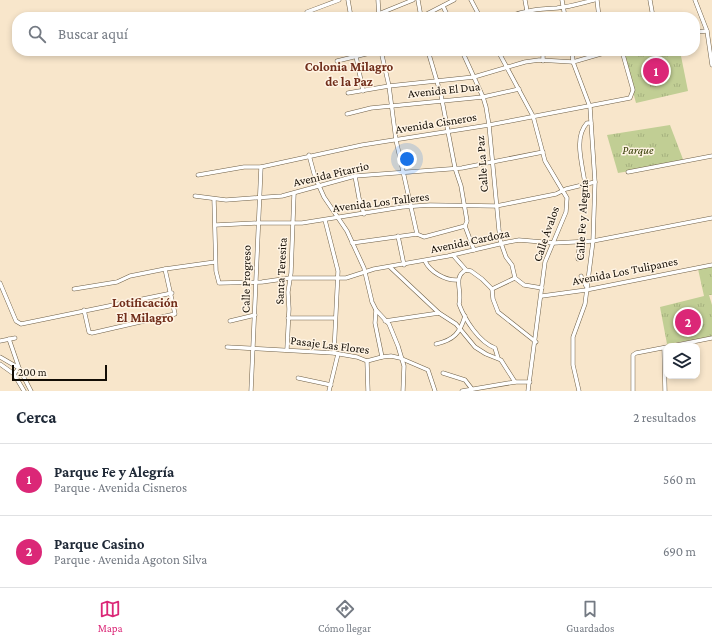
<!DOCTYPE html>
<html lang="es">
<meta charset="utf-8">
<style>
body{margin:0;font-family:"Crimson Pro",serif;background:#f6f6f7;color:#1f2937}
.controls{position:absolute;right:12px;bottom:12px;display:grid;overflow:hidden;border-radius:8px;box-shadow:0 2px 6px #0003}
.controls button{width:36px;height:36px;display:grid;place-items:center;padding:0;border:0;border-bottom:1px solid #e0e1e3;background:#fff;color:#1f2937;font:20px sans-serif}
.scale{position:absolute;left:12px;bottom:10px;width:95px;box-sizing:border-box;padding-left:4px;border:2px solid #130d05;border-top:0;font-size:11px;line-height:14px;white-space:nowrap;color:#130d05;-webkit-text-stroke:3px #fff4e4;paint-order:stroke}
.you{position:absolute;left:407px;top:159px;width:14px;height:14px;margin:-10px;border:3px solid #fff;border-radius:50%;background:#1a73e8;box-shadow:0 0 0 6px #1a73e833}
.badge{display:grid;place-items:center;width:26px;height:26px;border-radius:50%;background:#db2777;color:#fff;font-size:13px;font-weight:700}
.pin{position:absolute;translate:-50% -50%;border:2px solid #fff;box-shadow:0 1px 4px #0006}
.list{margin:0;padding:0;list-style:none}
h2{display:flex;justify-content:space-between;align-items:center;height:52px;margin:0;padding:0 16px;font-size:17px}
h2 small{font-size:13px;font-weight:400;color:#747a83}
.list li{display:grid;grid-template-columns:26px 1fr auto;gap:12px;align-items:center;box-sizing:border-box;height:72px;padding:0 16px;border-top:1px solid #e0e1e3}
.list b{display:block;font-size:15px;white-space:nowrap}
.list p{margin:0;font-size:13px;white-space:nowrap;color:#747a83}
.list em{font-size:13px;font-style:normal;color:#747a83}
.icon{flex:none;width:22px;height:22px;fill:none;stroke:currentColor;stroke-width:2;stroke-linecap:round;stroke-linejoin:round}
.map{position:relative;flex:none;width:712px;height:391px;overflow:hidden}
.search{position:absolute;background:#fff;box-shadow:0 2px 6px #0003;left:12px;right:12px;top:12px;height:44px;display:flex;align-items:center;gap:10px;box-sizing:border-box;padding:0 14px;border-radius:16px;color:#747a83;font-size:15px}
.sheet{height:196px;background:#fff}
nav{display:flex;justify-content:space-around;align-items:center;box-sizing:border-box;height:56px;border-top:1px solid #e0e1e3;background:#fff;font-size:11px;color:#747a83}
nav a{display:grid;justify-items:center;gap:2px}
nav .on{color:#db2777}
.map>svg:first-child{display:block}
</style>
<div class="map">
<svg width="712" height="391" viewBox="0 0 712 391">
<defs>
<pattern id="park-tufts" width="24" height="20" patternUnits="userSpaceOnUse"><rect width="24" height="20" fill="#c1ce94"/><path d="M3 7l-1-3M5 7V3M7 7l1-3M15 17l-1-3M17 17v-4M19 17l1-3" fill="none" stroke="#a5b07e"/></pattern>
</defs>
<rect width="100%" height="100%" fill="#f8e6cb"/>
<!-- park -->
<g fill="url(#park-tufts)">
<polygon points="622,51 680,51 688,91 636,103"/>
<polygon points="670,125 684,162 618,173 607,135"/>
<polygon points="712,267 712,295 709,295 712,305 712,337 667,344 660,307 704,296 698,269"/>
</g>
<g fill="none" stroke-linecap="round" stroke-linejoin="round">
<!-- minor casing -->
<g stroke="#6f6048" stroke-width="4.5">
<g id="minor">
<polyline points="348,0 351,17"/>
<polyline points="378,0 379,17"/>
<polyline points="418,0 421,17"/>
<polyline points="471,0 480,17"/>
<polyline points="525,0 527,11"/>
<polyline points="562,0 565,17"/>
<polyline points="597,0 599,17"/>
<polyline points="650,0 653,17"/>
<polyline points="695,0 707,31 712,65"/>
<polyline points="443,6 448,17"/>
<polyline points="307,12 339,0"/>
<polyline points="371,17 413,0"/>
<polyline points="421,17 454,0"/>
<path d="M508,17c18,-7 31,-8 49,-9 12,-1 25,-5 37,-8"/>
<polyline points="695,32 707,31"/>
<polyline points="355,51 363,91"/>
<polyline points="381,51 389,86 396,140 417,234"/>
<polyline points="428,51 441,95 455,168 461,186 467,221 465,226 474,250"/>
<polyline points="462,51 483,97 486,107 489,125 499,230 501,243 506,257 512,265 515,278 492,289"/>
<polyline points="498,51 533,116 545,161 567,198 566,212 545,262 528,391"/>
<polyline points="572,51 573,62 590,107 595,182 593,241 585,304 573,337 573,365 579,391"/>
<polyline points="337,61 378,51"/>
<polyline points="543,61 543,51"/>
<polyline points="348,93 389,86 474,77 525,62 539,60 573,62 611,51"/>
<polyline points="347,114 371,108 483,97 519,89"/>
<polyline points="309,155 315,177 324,197 347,231 364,268 372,302 376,310 375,323 382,357"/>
<polyline points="628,172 712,156"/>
<polyline points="198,175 244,167 261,167 362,145 489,125 630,98 633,90 622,51"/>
<polyline points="355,176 359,198 364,214"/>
<path d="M585,184c-2,-18 -12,-46 2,-61h4"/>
<polyline points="195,196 226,200 282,196 355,176 462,168 543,152"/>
<polyline points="214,199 216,271 219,283 262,282 290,278 346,278 374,269 448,256 508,242 519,240 554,243 593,241 712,218"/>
<polyline points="325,220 338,271 334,353"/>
<polyline points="216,225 258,223 302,223 402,207 430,205 496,206 556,194 566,189 595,182"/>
<polyline points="398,236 404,265"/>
<polyline points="352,243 417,234 424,237 465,226"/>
<polyline points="453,255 466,270 471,271 482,279 492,289 493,299 498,312 536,342"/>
<polyline points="578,259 580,241"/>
<path d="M425,261c5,11 21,20 33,19"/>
<polyline points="390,267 439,313 456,324 475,347 486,354 501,360 515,382"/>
<path d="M466,270c-14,7 -3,22 -7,34 6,16 20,38 36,44l3,10"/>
<polyline points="581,276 586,286"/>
<polyline points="515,278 524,285 542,288"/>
<polyline points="0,283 16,321 21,324 172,293"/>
<polyline points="74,289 117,282 130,276 165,269 215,262"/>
<polyline points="542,296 586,290 712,265"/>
<polyline points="84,310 89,332 92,333 175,314 165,269"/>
<polyline points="376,310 389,324 398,346 404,366 403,391"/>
<polyline points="288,318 335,318"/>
<polyline points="230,321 255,315"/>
<polyline points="385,321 439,313"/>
<polyline points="9,339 19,368 14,374"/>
<polyline points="0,341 15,338"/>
<path d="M436,344c18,-4 24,-11 29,-28"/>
<polyline points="672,346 712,338"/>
<polyline points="227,347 334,353 357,357 367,361 382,357 391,356 400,358 428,370 435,391"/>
<polyline points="664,348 665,391"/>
<polyline points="287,349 289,309 288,292 291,273 294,194"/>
<polyline points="0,357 19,368 31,391"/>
<polyline points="367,361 368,391"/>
<polyline points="0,364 14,374 24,391"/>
<polyline points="443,373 465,380 472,389"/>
<polyline points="298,378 331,385"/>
<polyline points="251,391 261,167"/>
<polyline points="329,391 338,354"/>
<polyline points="462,391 515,382 530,382"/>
<polyline points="633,391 633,355 636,353 667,347"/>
</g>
</g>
<!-- minor -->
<use href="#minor" stroke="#fff" stroke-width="3.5"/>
</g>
<g text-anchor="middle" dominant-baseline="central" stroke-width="3" stroke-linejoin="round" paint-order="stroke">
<!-- street labels -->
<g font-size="12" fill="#130d05" stroke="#fff4e4">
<text transform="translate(444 90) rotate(-6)">Avenida El Dua</text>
<text transform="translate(436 123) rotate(-9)">Avenida Cisneros</text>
<text transform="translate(482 164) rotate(-94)">Calle La Paz</text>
<text transform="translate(331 174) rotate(-13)">Avenida Pitarrio</text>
<text transform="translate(381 202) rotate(-7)">Avenida Los Talleres</text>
<text transform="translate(582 220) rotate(-87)">Calle Fe y Alegría</text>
<text transform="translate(546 234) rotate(-71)">Calle Ávalos</text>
<text transform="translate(470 241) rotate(-12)">Avenida Cardoza</text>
<text transform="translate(281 271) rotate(-87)">Santa Teresita</text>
<text transform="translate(625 271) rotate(-11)">Avenida Los Tulipanes</text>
<text transform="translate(246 279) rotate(-89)">Calle Progreso</text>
<text transform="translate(330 345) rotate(7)">Pasaje Las Flores</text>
</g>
<!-- park labels -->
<g font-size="12" font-style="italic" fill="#363e05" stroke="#fff4e4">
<text x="638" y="150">Parque</text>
</g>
<!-- neighbourhood labels -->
<g font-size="13" font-weight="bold" fill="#712e1b" stroke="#fff4e4">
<text x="349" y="66">Colonia Milagro<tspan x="349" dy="15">de la Paz</tspan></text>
<text x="145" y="302">Lotificación<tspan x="145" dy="15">El Milagro</tspan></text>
</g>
</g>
</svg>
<div class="controls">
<button><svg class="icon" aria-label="layers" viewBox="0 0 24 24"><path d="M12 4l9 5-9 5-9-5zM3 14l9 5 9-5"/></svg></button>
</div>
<div class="scale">200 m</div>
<div class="you"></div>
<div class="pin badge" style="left:656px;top:71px">1</div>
<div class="pin badge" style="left:688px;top:322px">2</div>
<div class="search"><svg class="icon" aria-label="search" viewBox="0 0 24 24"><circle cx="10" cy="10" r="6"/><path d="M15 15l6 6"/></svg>Buscar aquí</div>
</div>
<section class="sheet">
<h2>Cerca<small>2 resultados</small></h2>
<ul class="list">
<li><span class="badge">1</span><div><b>Parque Fe y Alegría</b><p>Parque · Avenida Cisneros</p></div><em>560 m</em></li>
<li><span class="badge">2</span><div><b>Parque Casino</b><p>Parque · Avenida Agoton Silva</p></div><em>690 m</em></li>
</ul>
</section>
<nav>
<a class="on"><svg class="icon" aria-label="map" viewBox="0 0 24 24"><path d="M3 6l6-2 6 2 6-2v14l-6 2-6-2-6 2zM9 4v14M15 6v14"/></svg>Mapa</a>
<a><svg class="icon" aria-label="directions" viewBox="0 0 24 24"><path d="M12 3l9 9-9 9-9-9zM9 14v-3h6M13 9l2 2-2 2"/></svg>Cómo llegar</a>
<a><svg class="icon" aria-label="saved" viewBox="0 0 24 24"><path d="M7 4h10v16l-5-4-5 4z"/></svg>Guardados</a>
</nav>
